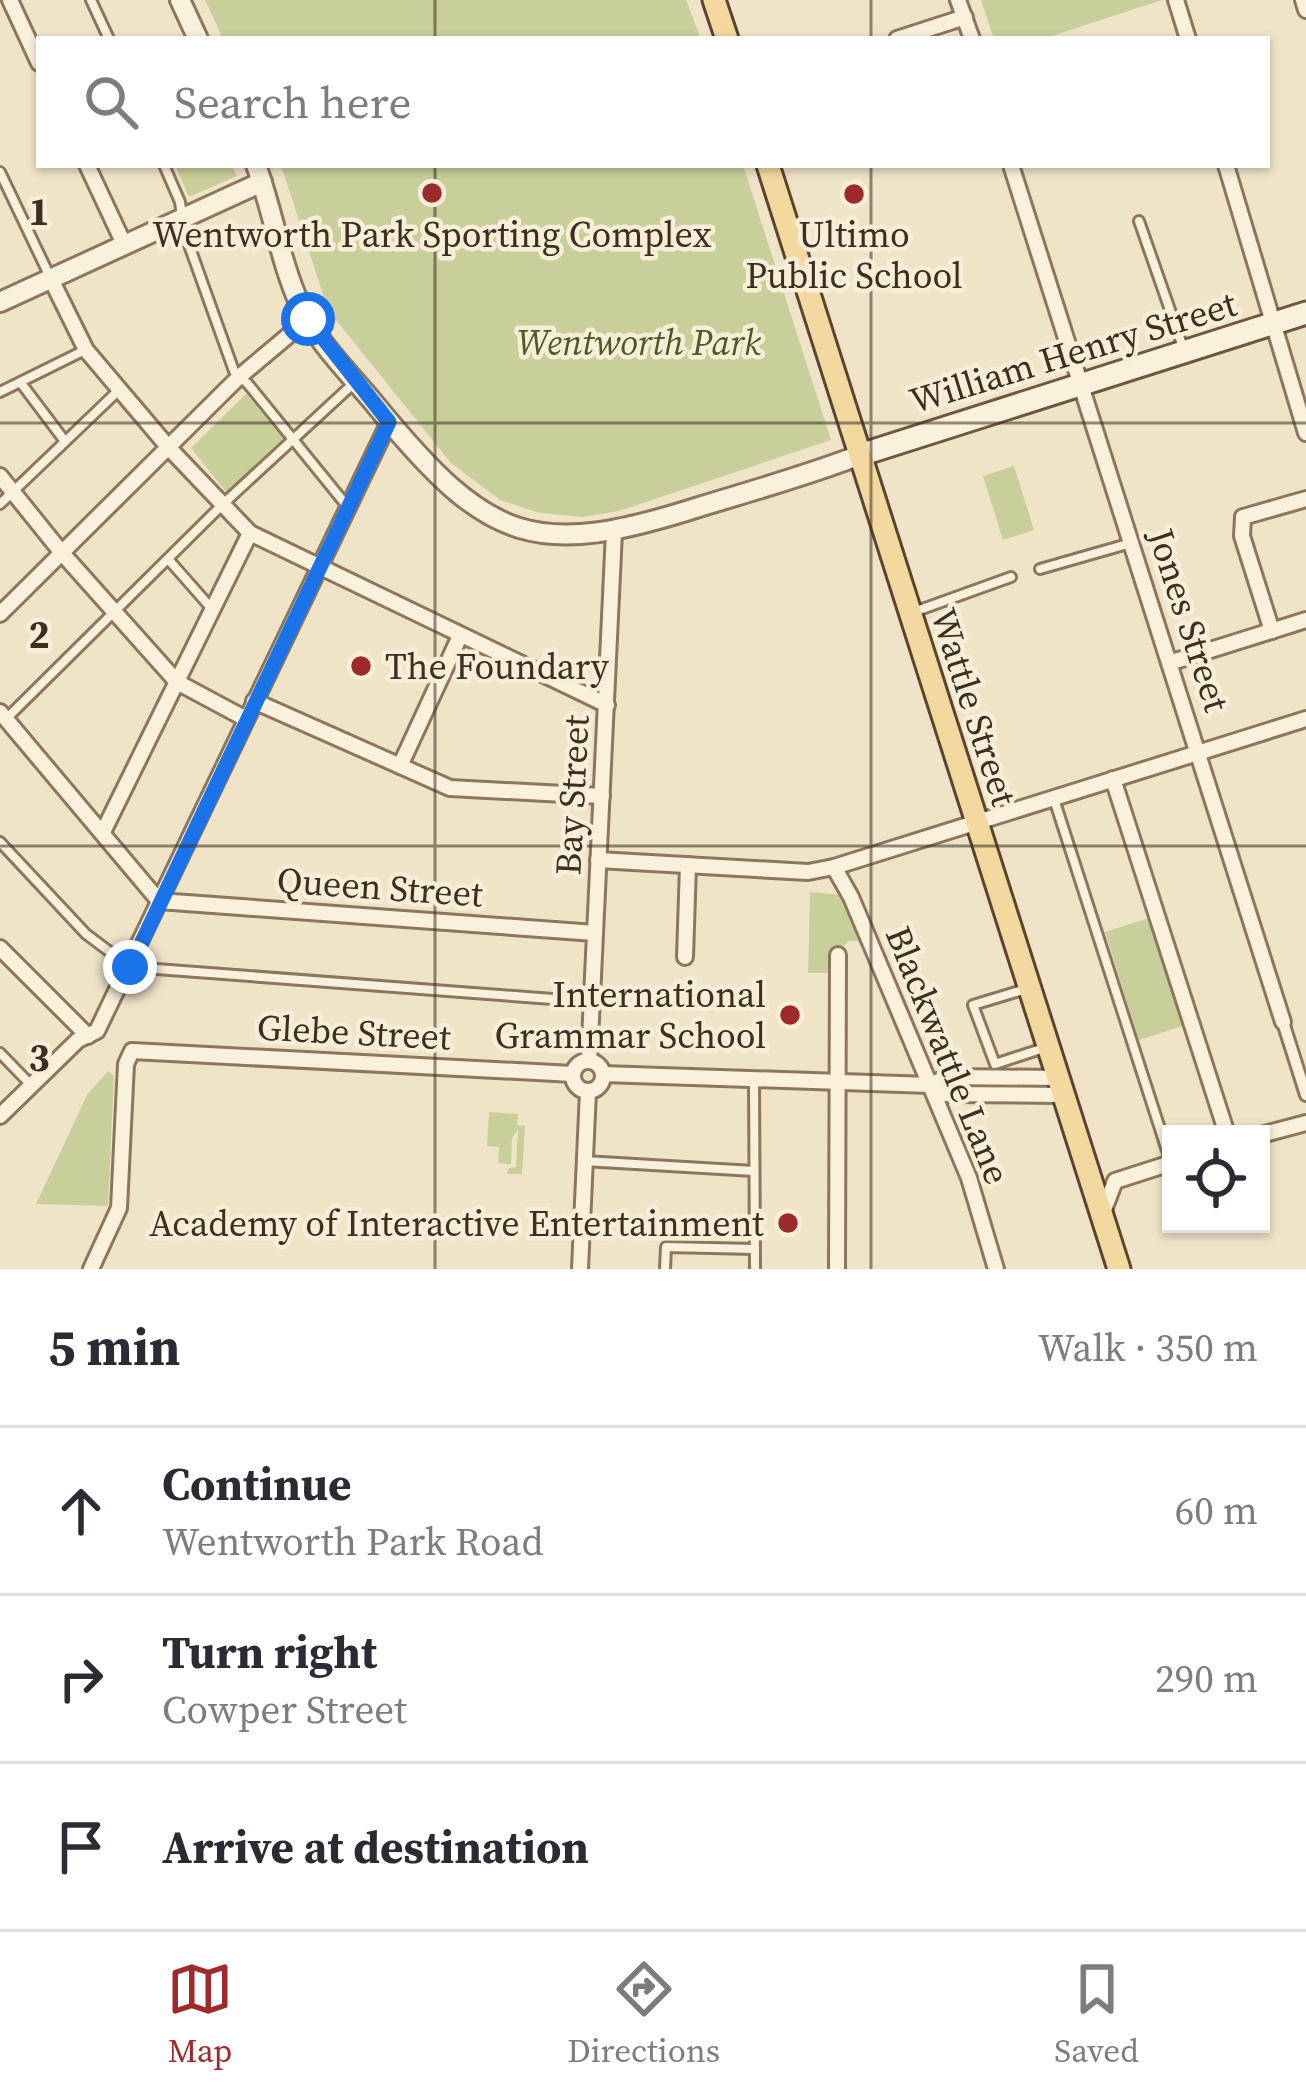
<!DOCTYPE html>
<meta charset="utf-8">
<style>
body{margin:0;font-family:"Source Serif 4",serif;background:#f7f7f7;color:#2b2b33}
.controls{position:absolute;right:36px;bottom:36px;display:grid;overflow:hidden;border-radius:0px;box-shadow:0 3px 9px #0004}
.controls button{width:108px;height:108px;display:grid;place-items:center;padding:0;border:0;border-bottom:3px solid #e1e1e2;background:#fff;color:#2b2b33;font:60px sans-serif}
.stop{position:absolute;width:36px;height:36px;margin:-27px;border:9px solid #1a73e8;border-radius:50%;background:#fff}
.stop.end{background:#1a73e8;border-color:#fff;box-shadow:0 3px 12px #0008}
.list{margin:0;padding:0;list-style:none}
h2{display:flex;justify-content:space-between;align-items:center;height:156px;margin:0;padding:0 48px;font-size:51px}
h2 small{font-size:39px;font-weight:400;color:#7c7c81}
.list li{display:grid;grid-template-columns:78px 1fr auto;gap:36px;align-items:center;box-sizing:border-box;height:168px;padding:0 48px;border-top:3px solid #e1e1e2}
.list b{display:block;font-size:45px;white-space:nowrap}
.list p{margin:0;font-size:39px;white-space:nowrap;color:#7c7c81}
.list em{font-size:39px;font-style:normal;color:#7c7c81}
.icon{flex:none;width:66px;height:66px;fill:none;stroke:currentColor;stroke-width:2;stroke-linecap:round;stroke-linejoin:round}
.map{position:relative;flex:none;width:1306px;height:1269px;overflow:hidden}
.search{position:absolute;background:#fff;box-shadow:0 3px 9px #0004;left:36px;right:36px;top:36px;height:132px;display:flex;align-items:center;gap:30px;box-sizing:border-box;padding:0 42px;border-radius:0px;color:#7c7c81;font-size:45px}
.sheet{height:660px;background:#fff}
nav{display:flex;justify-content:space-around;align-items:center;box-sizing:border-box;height:168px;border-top:3px solid #e1e1e2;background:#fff;font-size:33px;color:#7c7c81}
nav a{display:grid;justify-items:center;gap:6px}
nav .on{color:#9e2a2b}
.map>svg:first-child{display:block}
</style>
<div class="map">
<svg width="1306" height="1269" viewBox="0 0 1306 1269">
<rect width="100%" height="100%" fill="#f0e4c8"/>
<!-- green -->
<g fill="#c9cf9b">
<polygon points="205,0 686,0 701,39 223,39"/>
<polygon points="981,0 1162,0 1043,39 994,39"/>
<polygon points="175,165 231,165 237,176 189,197"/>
<polygon points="281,165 743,165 831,440 619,511 582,517 540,513 500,500 451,463 328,310"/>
<polygon points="246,394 284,439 227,493 191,448"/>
<polygon points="1014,466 1034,530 1003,540 983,476"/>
<polygon points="810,892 843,895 861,941 849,941 833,956 828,973 808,973"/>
<polygon points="1149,918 1183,1026 1139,1040 1105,932"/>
<polygon points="108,1071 114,1076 108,1206 36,1204 87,1095"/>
<polygon points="489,1112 518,1114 517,1125 525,1126 522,1174 507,1174 509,1168 516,1167 518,1130 512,1138 511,1164 498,1163 499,1147 487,1146"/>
</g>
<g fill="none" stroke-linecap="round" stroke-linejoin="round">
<!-- service casing -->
<g stroke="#8d765c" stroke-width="14">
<g id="service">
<polyline points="91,0 109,39"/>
<polyline points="164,165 180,202 184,231 234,371 248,384 347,506"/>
<polyline points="0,172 51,279"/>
<polyline points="1139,221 1184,350"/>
<polyline points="21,383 64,440"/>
<polyline points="0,392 85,350"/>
<polyline points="0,504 120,389"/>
<polyline points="168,559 212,609"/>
<polyline points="1040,569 1131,543"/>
<polyline points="911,613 1011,577"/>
<polyline points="7,718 222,505 354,383"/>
<polyline points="1054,799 1171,1163"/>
<polyline points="0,842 86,934 130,967 592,1002"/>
<polyline points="1029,988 973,1005 995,1064 1047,1047"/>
<polyline points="0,1053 31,1085"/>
<polyline points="754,1080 755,1269"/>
<polyline points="584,1161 754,1171"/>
<polyline points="665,1269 666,1247 755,1249"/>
</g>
</g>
<!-- pedestrian casing -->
<g stroke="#8d765c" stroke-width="16">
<polyline id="pedestrian" points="1283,1022 1306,1095"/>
</g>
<!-- minor casing -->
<g stroke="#8d765c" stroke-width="20">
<g id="minor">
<polyline points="10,0 39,63"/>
<polyline points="958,0 972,39"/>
<polyline points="1176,0 1188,39"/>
<polyline points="1303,0 1306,10"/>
<polyline points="897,39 965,17"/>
<polyline points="87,165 124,244"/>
<polyline points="1011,165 1283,1022"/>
<polyline points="1226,165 1306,433"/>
<polyline points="51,279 86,350 169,448 250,533 607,705"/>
<polyline points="0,476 62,553 177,682 246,719"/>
<polyline points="0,614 239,377 308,319"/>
<polyline points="1272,631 1242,536 1243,517 1306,499"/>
<polyline points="1169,663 1306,620"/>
<polyline points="254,701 450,788 602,796"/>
<polyline points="0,712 159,901 595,933"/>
<polyline points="400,766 460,636"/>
<polyline points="1113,779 1227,1134"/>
<polyline points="103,832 250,533"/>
<polyline points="598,860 808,872 834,867 1306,719"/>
<polyline points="834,867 851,897 969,1178 996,1269"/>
<polyline points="0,948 88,1036"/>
<polyline points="685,957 688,865"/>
<polyline points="589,1061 614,532"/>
<circle cx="588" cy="1076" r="15"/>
<polyline points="603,1074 930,1085 948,1093"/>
<polyline points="930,1085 947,1077 1058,1078"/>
<polyline points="943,1094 1064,1095"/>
<polyline points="0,1116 78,1040 97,1031 389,422"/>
<polyline points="1261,1135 1306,1123"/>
<polyline points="1102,1215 1115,1181 1171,1163"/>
<polyline points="91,1269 119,1208 126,1064 132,1051 573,1074"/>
<polyline points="580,1269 588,1091"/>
<polyline points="837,1269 838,955"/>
</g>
</g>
<!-- tertiary casing -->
<g stroke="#8d765c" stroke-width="24">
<g id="tertiary">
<polyline points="180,0 198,39"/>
<path d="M256,165c17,46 24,96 44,140 17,38 52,71 78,103 111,135 157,152 324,98 53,-16 106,-31 158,-51"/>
<polyline points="0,302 262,182"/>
</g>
</g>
<!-- secondary casing -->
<g stroke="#6f573f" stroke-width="27">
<polyline id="secondary" points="860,455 1306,313"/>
</g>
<!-- primary casing -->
<g stroke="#5b4430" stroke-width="27">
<g id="primary">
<polyline points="714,0 727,39"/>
<polyline points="768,165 1119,1269"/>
</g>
</g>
<!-- service -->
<use href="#service" stroke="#faf1dc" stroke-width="8"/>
<!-- pedestrian -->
<use href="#pedestrian" stroke="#faf1dc" stroke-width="10"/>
<!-- minor -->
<use href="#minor" stroke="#faf1dc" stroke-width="14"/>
<!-- tertiary -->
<use href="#tertiary" stroke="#faf1dc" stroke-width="18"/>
<!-- secondary -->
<use href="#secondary" stroke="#faf1dc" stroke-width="21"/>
<!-- primary -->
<use href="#primary" stroke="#f3d9a0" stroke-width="21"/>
</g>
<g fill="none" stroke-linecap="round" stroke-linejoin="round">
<!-- route -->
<polyline stroke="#1a73e8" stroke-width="15" points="130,967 389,422 308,319"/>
</g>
<!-- grid -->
<path fill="none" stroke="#3d2e20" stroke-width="3" stroke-opacity="0.55" d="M435,0v39M871,0v39M435,165v1104M871,165v1104M0,423h1306M0,846h1306"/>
<!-- markers -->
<g fill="#9e2a2b" stroke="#f7eed8" stroke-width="4.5">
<circle cx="432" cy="193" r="12"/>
<circle cx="854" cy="194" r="12"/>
<circle cx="361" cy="666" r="12"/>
<circle cx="790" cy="1015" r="12"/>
<circle cx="788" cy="1223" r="12"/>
</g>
<g text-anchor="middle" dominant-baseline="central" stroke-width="9" stroke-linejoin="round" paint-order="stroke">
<!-- poi labels -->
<g font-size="36" fill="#3d2e20" stroke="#f7eed8">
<text x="432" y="234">Wentworth Park Sporting Complex</text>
<text x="854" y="234">Ultimo<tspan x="854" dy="41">Public School</tspan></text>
<text x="385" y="666" text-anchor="start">The Foundary</text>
<text x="766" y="994" text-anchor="end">International<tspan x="766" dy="41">Grammar School</tspan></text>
<text x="764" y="1223" text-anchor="end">Academy of Interactive Entertainment</text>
</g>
<!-- park labels -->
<g font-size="36" font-style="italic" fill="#4d5a26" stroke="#f7eed8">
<text x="639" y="342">Wentworth Park</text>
</g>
<!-- street labels -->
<g font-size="36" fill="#3d2e20" stroke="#f7eed8">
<text transform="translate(1073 352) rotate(-17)">William Henry Street</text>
<text transform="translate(1189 620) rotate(72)">Jones Street</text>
<text transform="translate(974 707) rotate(72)">Wattle Street</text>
<text transform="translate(572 795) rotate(-87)">Bay Street</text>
<text transform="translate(380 887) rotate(4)">Queen Street</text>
<text transform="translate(354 1032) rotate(3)">Glebe Street</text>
<text transform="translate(948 1055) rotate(68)">Blackwattle Lane</text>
</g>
</g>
<g font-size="39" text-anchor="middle" font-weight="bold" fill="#3d2e20" stroke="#f7eed8" stroke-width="9" stroke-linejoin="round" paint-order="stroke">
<text x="39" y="225">1</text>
<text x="39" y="648">2</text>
<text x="39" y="1071">3</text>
</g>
</svg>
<div class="controls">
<button><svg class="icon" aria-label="locate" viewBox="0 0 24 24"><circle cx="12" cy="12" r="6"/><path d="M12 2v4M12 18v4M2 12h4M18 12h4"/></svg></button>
</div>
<div class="stop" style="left:308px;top:319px"></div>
<div class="stop end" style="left:130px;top:967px"></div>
<div class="search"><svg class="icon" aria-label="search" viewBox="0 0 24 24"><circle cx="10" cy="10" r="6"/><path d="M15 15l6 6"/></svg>Search here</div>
</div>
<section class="sheet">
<h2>5 min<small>Walk · 350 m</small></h2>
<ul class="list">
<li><svg class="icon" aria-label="ahead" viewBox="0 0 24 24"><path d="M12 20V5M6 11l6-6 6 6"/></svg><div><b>Continue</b><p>Wentworth Park Road</p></div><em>60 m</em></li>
<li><svg class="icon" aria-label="right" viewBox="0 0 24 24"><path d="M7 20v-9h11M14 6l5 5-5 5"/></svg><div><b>Turn right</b><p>Cowper Street</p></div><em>290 m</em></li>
<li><svg class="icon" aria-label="arrive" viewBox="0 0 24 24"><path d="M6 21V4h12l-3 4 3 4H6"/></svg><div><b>Arrive at destination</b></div></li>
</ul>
</section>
<nav>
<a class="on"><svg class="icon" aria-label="map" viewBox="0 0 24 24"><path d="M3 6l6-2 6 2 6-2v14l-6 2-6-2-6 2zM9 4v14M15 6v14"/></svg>Map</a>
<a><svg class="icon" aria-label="directions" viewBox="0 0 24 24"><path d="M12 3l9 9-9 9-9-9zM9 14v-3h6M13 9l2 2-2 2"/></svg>Directions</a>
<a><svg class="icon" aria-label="saved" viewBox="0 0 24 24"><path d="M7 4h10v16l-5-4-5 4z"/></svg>Saved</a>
</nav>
